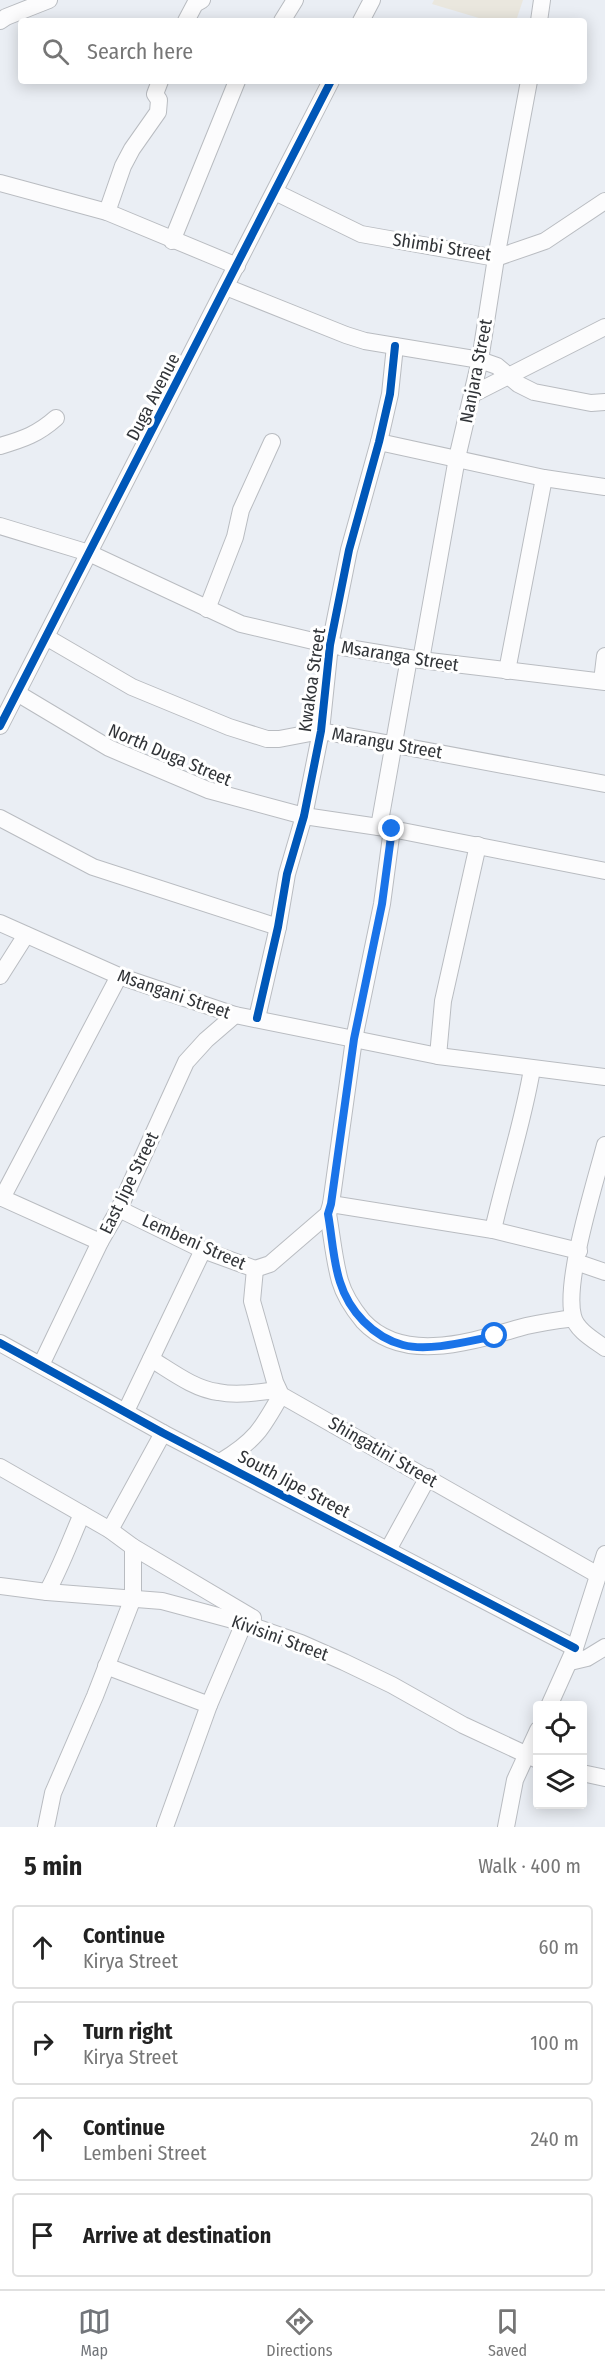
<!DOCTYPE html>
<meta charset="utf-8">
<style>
body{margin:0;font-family:"Fira Sans Condensed",sans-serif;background:#f6f6f6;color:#222}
.controls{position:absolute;right:18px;bottom:18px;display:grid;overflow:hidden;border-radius:6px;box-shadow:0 3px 15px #0003}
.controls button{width:54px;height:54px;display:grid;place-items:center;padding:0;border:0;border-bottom:2px solid #e0e0e0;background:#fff;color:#222;font:30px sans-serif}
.stop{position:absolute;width:18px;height:18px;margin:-14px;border:4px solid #1a73e8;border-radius:50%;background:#fff}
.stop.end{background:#1a73e8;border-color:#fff;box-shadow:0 2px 6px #0008}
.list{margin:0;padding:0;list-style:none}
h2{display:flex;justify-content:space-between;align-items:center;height:78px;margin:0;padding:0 24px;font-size:26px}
h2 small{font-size:20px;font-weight:400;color:#767676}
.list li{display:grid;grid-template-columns:39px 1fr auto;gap:18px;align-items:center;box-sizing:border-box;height:84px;margin:0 12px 12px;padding:0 12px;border:2px solid #e0e0e0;border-radius:6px}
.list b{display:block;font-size:22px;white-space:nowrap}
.list p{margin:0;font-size:20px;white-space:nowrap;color:#767676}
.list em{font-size:20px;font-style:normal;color:#767676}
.icon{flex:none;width:33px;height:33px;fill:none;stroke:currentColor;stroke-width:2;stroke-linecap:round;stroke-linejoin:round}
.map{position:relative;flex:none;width:605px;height:1827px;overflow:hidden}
.search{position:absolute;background:#fff;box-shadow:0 3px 15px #0003;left:18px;right:18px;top:18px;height:66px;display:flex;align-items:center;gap:15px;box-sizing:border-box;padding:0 21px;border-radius:6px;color:#767676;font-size:22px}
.sheet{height:462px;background:#fff}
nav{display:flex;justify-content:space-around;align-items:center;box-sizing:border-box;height:84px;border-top:2px solid #e0e0e0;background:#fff;font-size:16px;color:#767676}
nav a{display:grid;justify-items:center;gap:3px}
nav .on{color:#72757a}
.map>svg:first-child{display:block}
</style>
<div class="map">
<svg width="605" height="1827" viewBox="0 0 605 1827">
<rect width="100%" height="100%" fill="#eaeef4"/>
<!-- education -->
<polygon fill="#eae7de" points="434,0 523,0 516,21 489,21 432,4"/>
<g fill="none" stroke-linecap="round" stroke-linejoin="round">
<!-- minor casing -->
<g stroke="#b9bcc1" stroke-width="18">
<g id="minor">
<polyline points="0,21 6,17 49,0"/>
<polyline points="186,21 195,4 202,0"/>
<polyline points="282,21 295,0"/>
<polyline points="361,21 372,0"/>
<polyline points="539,21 542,0"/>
<polyline points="0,183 107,212 237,266"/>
<polyline points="275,192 361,234 496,258 545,241 605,201"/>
<polyline points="107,212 123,166 132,149 158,112 159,100 155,94 160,81"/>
<polyline points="172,241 237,81"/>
<polyline points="226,287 346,335 365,341 480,360 497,366 518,384 534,392 591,403 605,402"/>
<polyline points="473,394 605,327"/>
<polyline points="379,442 544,478 605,487"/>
<path d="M0,446c24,-7 38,-12 56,-28"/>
<polyline points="0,526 89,553 241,624 330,645 421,660 605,682"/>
<polyline points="207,609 235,537 241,510 272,442"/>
<polyline points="46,637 132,687 229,727 267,739 279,739 321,731 605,784"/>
<polyline points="421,660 457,458 480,360 496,258 529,81"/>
<polyline points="507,671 544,478"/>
<polyline points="602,681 605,656"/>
<polyline points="17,693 109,748 208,790 304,816 392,829 605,871"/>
<polyline points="0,726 331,81"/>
<polyline points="0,818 93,867 278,927"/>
<polyline points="379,827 409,658"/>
<polyline points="0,923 119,976 235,1015 438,1056 605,1077"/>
<polyline points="0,976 26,935"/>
<polyline points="257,1018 278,927 287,874 304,816 321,731 330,645 349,550 379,442 390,394 395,346"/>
<polyline points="438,1056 443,1001 478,845"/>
<path d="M605,1145c-10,38 -41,136 -32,171 3,14 21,24 32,32"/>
<polyline points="0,1197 100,1242"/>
<polyline points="2,1198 119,976"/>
<polyline points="331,1204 493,1230 579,1251"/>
<polyline points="119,1209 203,1250 255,1269 270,1264 328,1214 331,1204 354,1039 382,904 392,829"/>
<path d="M328,1214c4,22 6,46 12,67 4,14 14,29 23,40 40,43 107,21 156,7 17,-5 36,-7 54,-10"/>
<path d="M493,1230c12,-54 30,-107 39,-161"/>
<polyline points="576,1262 605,1272"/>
<polyline points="255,1269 252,1301 275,1382 281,1395 598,1575"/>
<polyline points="0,1343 163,1433 575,1648"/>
<path d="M151,1359c20,12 43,30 67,33 20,4 40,0 60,-2"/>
<polyline points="41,1365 100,1242 119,1209 186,1062 206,1040 235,1015"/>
<polyline points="126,1411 203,1250"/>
<path d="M220,1462c35,-21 42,-33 61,-67"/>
<polyline points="0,1467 110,1530 133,1547 253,1618"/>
<polyline points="110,1530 163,1433"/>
<polyline points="388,1550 428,1477"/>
<polyline points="0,1586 47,1592 162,1601 244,1623 301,1643 344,1662 392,1685 463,1725 538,1760"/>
<path d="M47,1592c14,-25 23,-51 35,-78"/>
<polyline points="570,1662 587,1658 605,1647"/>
<polyline points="106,1666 209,1705"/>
<polyline points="549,1706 575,1648 605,1554"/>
<polyline points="582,1773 605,1778"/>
<polyline points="46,1827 53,1793 95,1696 133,1598 133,1547"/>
<polyline points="165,1827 209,1705 244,1623"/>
<polyline points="506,1827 515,1780 538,1730"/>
</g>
</g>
<!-- minor -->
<use href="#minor" stroke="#fcfcfd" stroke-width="16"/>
<!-- cycleway casing -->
<g stroke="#fff" stroke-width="11">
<g id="cycleway">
<polyline points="0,726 331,81"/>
<polyline points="257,1018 278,927 287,874 304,816 321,731 330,645 349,550 379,442 390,394 395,346"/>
<polyline points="0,1343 163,1433 575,1648"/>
</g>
</g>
<!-- cycleway -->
<use href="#cycleway" stroke="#0057b8" stroke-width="8"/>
</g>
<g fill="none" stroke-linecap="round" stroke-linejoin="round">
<!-- route -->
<path stroke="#1a73e8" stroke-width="8" d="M392,829l-10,75 -28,135 -23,165 -3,10c4,22 5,47 12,68 9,29 33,55 63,63 26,7 66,-4 92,-9"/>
</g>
<g text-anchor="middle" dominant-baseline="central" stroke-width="6" stroke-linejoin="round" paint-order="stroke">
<!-- street labels -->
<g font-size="18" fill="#313438" stroke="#fff">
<text transform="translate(442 247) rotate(9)">Shimbi Street</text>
<text transform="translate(476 371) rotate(-79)">Nanjara Street</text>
<text transform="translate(153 397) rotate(-63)">Duga Avenue</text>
<text transform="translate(400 656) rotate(9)">Msaranga Street</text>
<text transform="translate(312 680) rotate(-82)">Kwakoa Street</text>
<text transform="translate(387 743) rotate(10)">Marangu Street</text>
<text transform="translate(170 755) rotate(23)">North Duga Street</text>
<text transform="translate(174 994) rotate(19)">Msangani Street</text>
<text transform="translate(129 1183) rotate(-64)">East Jipe Street</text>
<text transform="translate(194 1242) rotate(24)">Lembeni Street</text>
<text transform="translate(383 1452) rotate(30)">Shingatini Street</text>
<text transform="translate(294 1484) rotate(28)">South Jipe Street</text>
<text transform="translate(280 1638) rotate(20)">Kivisini Street</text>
</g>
</g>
</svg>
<div class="controls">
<button><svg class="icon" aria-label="locate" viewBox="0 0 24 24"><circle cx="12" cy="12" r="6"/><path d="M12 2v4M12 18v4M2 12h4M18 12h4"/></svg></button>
<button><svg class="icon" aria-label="layers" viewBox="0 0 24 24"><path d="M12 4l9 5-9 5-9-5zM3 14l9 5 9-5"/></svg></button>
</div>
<div class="stop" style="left:495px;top:1336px"></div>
<div class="stop end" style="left:392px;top:829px"></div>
<div class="search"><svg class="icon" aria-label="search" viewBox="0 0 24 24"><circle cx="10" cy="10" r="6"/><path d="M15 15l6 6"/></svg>Search here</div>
</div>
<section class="sheet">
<h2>5 min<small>Walk · 400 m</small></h2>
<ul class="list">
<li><svg class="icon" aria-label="ahead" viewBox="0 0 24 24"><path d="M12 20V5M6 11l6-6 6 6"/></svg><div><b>Continue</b><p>Kirya Street</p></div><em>60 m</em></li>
<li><svg class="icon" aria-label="right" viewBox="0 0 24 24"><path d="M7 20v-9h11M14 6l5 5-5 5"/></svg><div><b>Turn right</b><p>Kirya Street</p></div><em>100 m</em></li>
<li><svg class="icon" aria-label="ahead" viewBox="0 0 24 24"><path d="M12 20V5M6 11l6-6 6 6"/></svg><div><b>Continue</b><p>Lembeni Street</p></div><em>240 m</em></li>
<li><svg class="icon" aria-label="arrive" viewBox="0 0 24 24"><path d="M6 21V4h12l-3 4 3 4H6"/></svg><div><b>Arrive at destination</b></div></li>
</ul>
</section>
<nav>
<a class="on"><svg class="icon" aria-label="map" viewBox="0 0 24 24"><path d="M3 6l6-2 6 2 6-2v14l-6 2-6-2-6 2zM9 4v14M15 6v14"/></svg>Map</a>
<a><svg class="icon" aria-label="directions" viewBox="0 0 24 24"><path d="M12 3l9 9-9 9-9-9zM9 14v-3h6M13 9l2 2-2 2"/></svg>Directions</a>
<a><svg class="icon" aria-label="saved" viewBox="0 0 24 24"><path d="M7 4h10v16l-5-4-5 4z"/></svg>Saved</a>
</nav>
